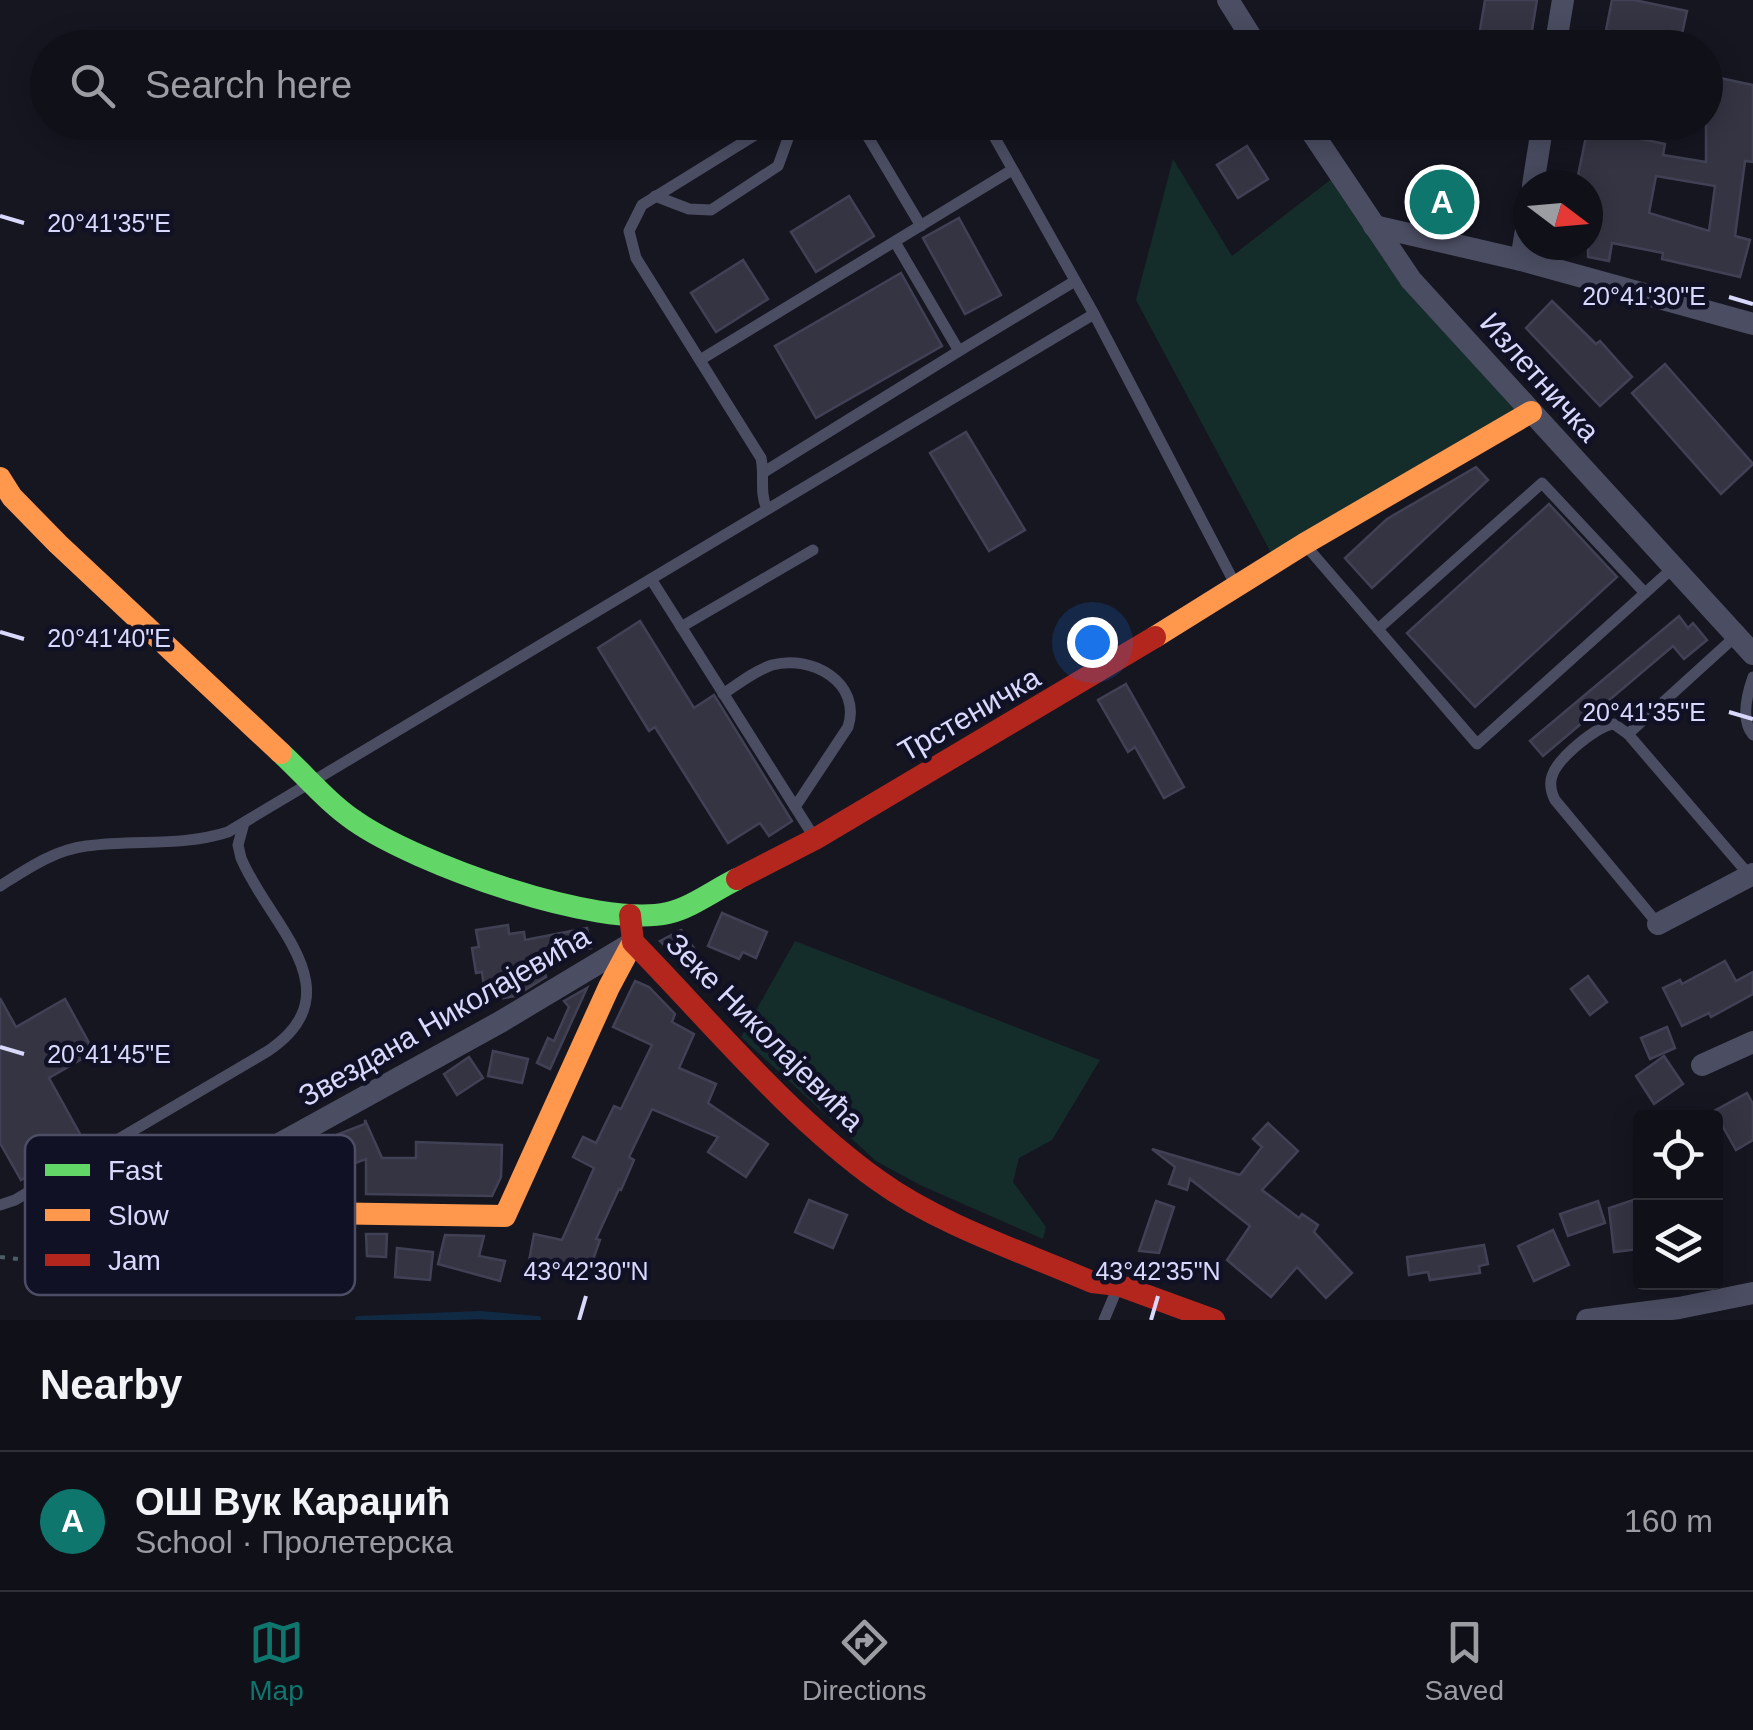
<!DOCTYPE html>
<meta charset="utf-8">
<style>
body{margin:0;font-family:Helvetica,sans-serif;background:#191922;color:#f1f3f6}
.controls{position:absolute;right:30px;bottom:30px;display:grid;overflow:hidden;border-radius:10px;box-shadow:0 5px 25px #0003}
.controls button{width:90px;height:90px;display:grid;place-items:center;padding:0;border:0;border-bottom:2px solid #303038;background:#101019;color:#f1f3f6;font:50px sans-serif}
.compass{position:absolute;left:1513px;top:170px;width:90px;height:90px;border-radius:50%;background:#101019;box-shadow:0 5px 25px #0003;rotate:106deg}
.you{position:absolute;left:1092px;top:642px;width:35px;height:35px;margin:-25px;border:8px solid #fff;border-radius:50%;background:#1a73e8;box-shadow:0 0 0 15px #1a73e833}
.badge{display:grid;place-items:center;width:65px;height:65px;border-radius:50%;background:#0f766e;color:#fff;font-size:32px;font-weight:700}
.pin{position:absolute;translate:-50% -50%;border:5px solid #fff;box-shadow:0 2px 10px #0006}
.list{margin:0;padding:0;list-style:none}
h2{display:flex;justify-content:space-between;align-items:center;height:130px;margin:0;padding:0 40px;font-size:42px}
h2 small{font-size:32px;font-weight:400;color:#9c9da2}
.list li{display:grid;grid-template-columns:65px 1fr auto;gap:30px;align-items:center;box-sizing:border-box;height:140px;padding:0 40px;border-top:2px solid #303038}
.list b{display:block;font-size:38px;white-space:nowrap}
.list p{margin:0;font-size:32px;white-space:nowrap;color:#9c9da2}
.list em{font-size:32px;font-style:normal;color:#9c9da2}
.icon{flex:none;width:55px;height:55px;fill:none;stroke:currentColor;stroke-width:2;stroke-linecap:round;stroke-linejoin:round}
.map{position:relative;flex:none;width:1753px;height:1320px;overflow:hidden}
.search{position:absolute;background:#101019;box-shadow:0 5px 25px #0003;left:30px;right:30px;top:30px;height:110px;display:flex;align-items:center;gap:25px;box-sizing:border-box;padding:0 35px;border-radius:55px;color:#9c9da2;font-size:38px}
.sheet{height:270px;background:#101019}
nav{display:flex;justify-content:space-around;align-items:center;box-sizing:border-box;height:140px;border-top:2px solid #303038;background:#101019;font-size:28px;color:#9c9da2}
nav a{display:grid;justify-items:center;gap:5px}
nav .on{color:#0f766e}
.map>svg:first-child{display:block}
</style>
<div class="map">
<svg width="1753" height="1320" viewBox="0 0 1753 1320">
<rect width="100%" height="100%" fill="#161621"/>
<!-- green -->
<g fill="#142c2a">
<polygon points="1173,159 1232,256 1338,174 1531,412 1276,562 1136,300"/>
<polygon points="795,941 1100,1060 1052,1140 1019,1158 1013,1182 1046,1227 1043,1239 920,1185 876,1161 741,1037"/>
</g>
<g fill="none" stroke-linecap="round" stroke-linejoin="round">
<!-- stream -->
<polyline stroke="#102a44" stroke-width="8" points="359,1320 480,1315 537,1320"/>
</g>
<!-- building -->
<g fill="#343443" stroke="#414155" stroke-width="2.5" fill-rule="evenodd">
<polygon points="1485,0 1537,0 1529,48 1477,48"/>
<polygon points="1612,0 1634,0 1687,11 1679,48 1637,48 1639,37 1606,30"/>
<path d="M1706,75l47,10v77l-8,-1 -10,75 15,4 -10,37 -78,-18 1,-6 -51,-10 -3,18 -21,-4v-72h-12l13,-63h41l-3,14 38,8 -2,11 43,7zM1656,176l59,10 -6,45 -60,-18z"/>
<polygon points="1247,146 1268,179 1238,198 1217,165"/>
<polygon points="849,196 874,236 816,272 791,232"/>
<polygon points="959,218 1001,295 965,314 923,238"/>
<polygon points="743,260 768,299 716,332 691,293"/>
<polygon points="901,273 942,346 816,418 775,346"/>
<polygon points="1552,301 1596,344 1600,341 1632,377 1600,406 1526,328"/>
<polygon points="1665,364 1753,464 1721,494 1632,393"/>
<polygon points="966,432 1025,530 989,551 930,453"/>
<polygon points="1476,467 1488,480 1372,588 1345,558 1387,519"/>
<polygon points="1549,504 1617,577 1475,707 1407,633"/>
<polygon points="1679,616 1688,628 1693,623 1707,640 1684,659 1673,646 1543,756 1530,741"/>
<polygon points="640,621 694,708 714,695 792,821 769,836 760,823 728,843 655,727 649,731 598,648"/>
<polygon points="1126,684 1184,787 1164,798 1135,747 1128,752 1098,700"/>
<polygon points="722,913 767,932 756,958 743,952 739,959 708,946"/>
<polygon points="508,925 509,934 524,932 525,940 587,928 591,948 542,959 546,977 515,996 492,1000 490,986 484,987 482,972 476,973 472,948 479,947 476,930"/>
<polygon points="681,930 696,951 681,962 660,941"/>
<polygon points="1725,961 1736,981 1753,972 1753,994 1711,1017 1709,1013 1682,1026 1663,988 1680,980 1682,984"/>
<polygon points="1588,976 1607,1002 1590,1015 1571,989"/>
<polygon points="635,981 649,987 675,1014 672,1022 694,1034 679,1068 716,1084 708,1103 768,1144 746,1177 708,1152 718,1137 652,1109 629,1157 634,1160 621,1190 619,1189 596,1239 600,1240 588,1274 529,1261 534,1234 562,1240 594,1168 573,1157 583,1137 596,1143 614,1106 621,1109 652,1045 613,1027"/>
<polygon points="587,988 550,1069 537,1063 548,1038 554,1041 569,1007 564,1001"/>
<polygon points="0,998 16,1027 65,999 94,1052 49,1078 85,1143 21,1180 0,1143"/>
<polygon points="1667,1027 1675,1048 1650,1059 1641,1038"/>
<polygon points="493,1051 528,1059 522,1083 488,1076"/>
<polygon points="1664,1056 1683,1084 1654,1104 1636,1076"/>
<polygon points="469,1057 483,1078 457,1095 444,1074"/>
<polygon points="1747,1093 1753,1104 1753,1140 1736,1150 1714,1111"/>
<polygon points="365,1120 382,1158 416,1158 416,1142 502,1145 501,1177 492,1196 366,1194 366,1159 342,1168 331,1137 365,1124"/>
<polygon points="1268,1123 1298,1151 1262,1190 1299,1218 1302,1214 1318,1225 1314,1232 1352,1273 1326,1298 1297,1267 1271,1297 1227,1260 1250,1226 1190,1179 1187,1190 1169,1184 1175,1167 1152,1149 1240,1175 1262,1147 1253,1139"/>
<polygon points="809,1200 847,1215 833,1248 795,1232"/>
<polygon points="1633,1200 1640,1223 1640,1249 1614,1252 1609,1208"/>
<polygon points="1156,1201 1174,1207 1159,1253 1139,1251"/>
<polygon points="1598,1201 1605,1223 1568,1236 1560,1214"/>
<polygon points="1553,1230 1569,1265 1534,1281 1518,1246"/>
<polygon points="366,1234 387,1234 386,1257 367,1256"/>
<polygon points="445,1235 484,1236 479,1256 505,1261 500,1281 438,1264"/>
<polygon points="1484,1245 1488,1264 1479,1266 1480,1273 1430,1280 1428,1272 1409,1275 1407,1257"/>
<polygon points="397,1248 433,1252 430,1280 395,1277"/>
</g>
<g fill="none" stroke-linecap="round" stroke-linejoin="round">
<!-- path -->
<polyline stroke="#4c5c65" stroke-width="4" stroke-dasharray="5 8" stroke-linecap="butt" points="0,1257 46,1262 71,1259 214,1179"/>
<!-- lane -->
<g stroke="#4b4d62" stroke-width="11">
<polyline points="859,122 921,226"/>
<polyline points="986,122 1094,314"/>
<polyline points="655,196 689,209 711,210 778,166 794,122"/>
<polyline points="959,351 1075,281"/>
<polyline points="700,360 1012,170"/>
<polyline points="764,472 959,351 895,242"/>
<path d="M767,509c-8,-17 -2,-33 -6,-51l-125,-200 -7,-27 13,-26 134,-83"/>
<polyline points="1307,547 1477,744 1674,567"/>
<polyline points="651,579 814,837"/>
<polyline points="681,627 813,550"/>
<polyline points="1378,629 1542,483 1645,593"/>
<polyline points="1737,635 1628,734 1750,876"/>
<path d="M1753,677c-6,17 -13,43 0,58"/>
<path d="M723,694c15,-10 31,-23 49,-29 40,-11 90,18 76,62l-53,80"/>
<path d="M1628,734l-14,-10c-17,1 -57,35 -62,52 -3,9 -1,16 3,24l103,124"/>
<path d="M0,886c27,-17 54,-36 86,-40 49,-7 95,1 142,-14l866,-518 140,268"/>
<path d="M0,1205l15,-5 253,-149c89,-60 0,-127 -27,-193l-3,-13 6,-22"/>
<polyline points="1104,1320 1117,1289"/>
</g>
<!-- street -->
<g stroke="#4b4d62" stroke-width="22">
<polyline points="1228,0 1258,48"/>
<polyline points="1555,48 1563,0"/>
<polyline points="1305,122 1411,280 1753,654"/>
<polyline points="1533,185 1543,122"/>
<polyline points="1374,226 1521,260 1753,324"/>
<polyline points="1521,260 1528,218"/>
<polyline points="1658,924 1753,874"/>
<polyline points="1702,1065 1753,1042"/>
<polyline points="232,1170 502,1021 632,943"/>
<polyline points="1587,1320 1679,1308 1753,1293"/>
</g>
<!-- fast -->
<path stroke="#63d668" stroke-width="22" d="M281,753c24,22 47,50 74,68 60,42 242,108 313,92 23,-5 48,-24 69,-34"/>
<!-- slow -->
<g stroke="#ff974d" stroke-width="22">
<polyline points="0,478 12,497 58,544 281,753"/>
<polyline points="1155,637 1304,544 1531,412"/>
<polyline points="253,1212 505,1216 609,987 633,942"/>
</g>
<!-- jam -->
<g stroke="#b3261e" stroke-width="22">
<polyline points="737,879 815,839 1155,637"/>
<path d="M630,915l3,27c78,80 155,174 246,239 61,44 144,71 213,101l26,3 96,35"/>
</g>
</g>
<!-- ticks -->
<path fill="none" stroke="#d8d9fd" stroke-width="4" d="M0,216l24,7M1729,297l24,7M0,632l24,7M1729,712l24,7M0,1047l24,7M579,1320l7,-24M1151,1320l7,-24"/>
<g text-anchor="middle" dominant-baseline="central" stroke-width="9" stroke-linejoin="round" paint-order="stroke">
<!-- street labels -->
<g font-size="30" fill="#d8d9fd" stroke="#111126">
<text transform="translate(1540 377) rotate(48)">Излетничка</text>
<text transform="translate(969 714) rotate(-30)">Трстеничка</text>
<text transform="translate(444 1016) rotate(-30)">Звездана Николајевића</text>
<text transform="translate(765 1032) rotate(45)">Зеке Николајевића</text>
</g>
</g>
<!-- legend -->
<rect x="25" y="1135" width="330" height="160" rx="15" fill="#111126" stroke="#4d4d66" stroke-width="2.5"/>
<rect x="45" y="1164" width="45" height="12" fill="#63d668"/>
<rect x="45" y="1209" width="45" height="12" fill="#ff974d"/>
<rect x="45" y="1254" width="45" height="12" fill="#b3261e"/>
<g font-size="28" fill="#d8d9fd">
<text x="108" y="1180">Fast</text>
<text x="108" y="1225">Slow</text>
<text x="108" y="1270">Jam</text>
</g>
<g font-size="25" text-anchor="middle" fill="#d8d9fd" stroke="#111126" stroke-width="9" stroke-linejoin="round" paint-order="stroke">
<text x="109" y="232">20°41'35"E</text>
<text x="1644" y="305">20°41'30"E</text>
<text x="109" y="647">20°41'40"E</text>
<text x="1644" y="721">20°41'35"E</text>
<text x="109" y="1063">20°41'45"E</text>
<text x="586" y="1280">43°42'30"N</text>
<text x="1158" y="1280">43°42'35"N</text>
</g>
</svg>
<div class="controls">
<button><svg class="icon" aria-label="locate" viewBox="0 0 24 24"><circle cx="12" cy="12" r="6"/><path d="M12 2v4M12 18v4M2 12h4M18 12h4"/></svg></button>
<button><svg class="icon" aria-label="layers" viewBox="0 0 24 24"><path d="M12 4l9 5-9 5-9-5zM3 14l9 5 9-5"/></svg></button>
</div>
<svg class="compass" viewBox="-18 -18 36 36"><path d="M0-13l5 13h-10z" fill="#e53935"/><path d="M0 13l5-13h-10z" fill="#9c9da2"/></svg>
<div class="you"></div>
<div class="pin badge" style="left:1442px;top:202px">A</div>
<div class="search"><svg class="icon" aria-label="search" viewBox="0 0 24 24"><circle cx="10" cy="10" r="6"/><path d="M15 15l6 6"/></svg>Search here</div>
</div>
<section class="sheet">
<h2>Nearby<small></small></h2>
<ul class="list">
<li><span class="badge">A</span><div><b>ОШ Вук Караџић</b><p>School · Пролетерска</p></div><em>160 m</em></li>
</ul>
</section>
<nav>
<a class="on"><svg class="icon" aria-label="map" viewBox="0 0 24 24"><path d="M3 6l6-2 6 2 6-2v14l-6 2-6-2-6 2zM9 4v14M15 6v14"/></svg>Map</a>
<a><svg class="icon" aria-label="directions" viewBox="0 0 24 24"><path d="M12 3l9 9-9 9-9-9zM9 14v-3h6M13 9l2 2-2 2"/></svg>Directions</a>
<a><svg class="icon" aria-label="saved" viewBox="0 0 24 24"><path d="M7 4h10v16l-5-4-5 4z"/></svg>Saved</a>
</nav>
